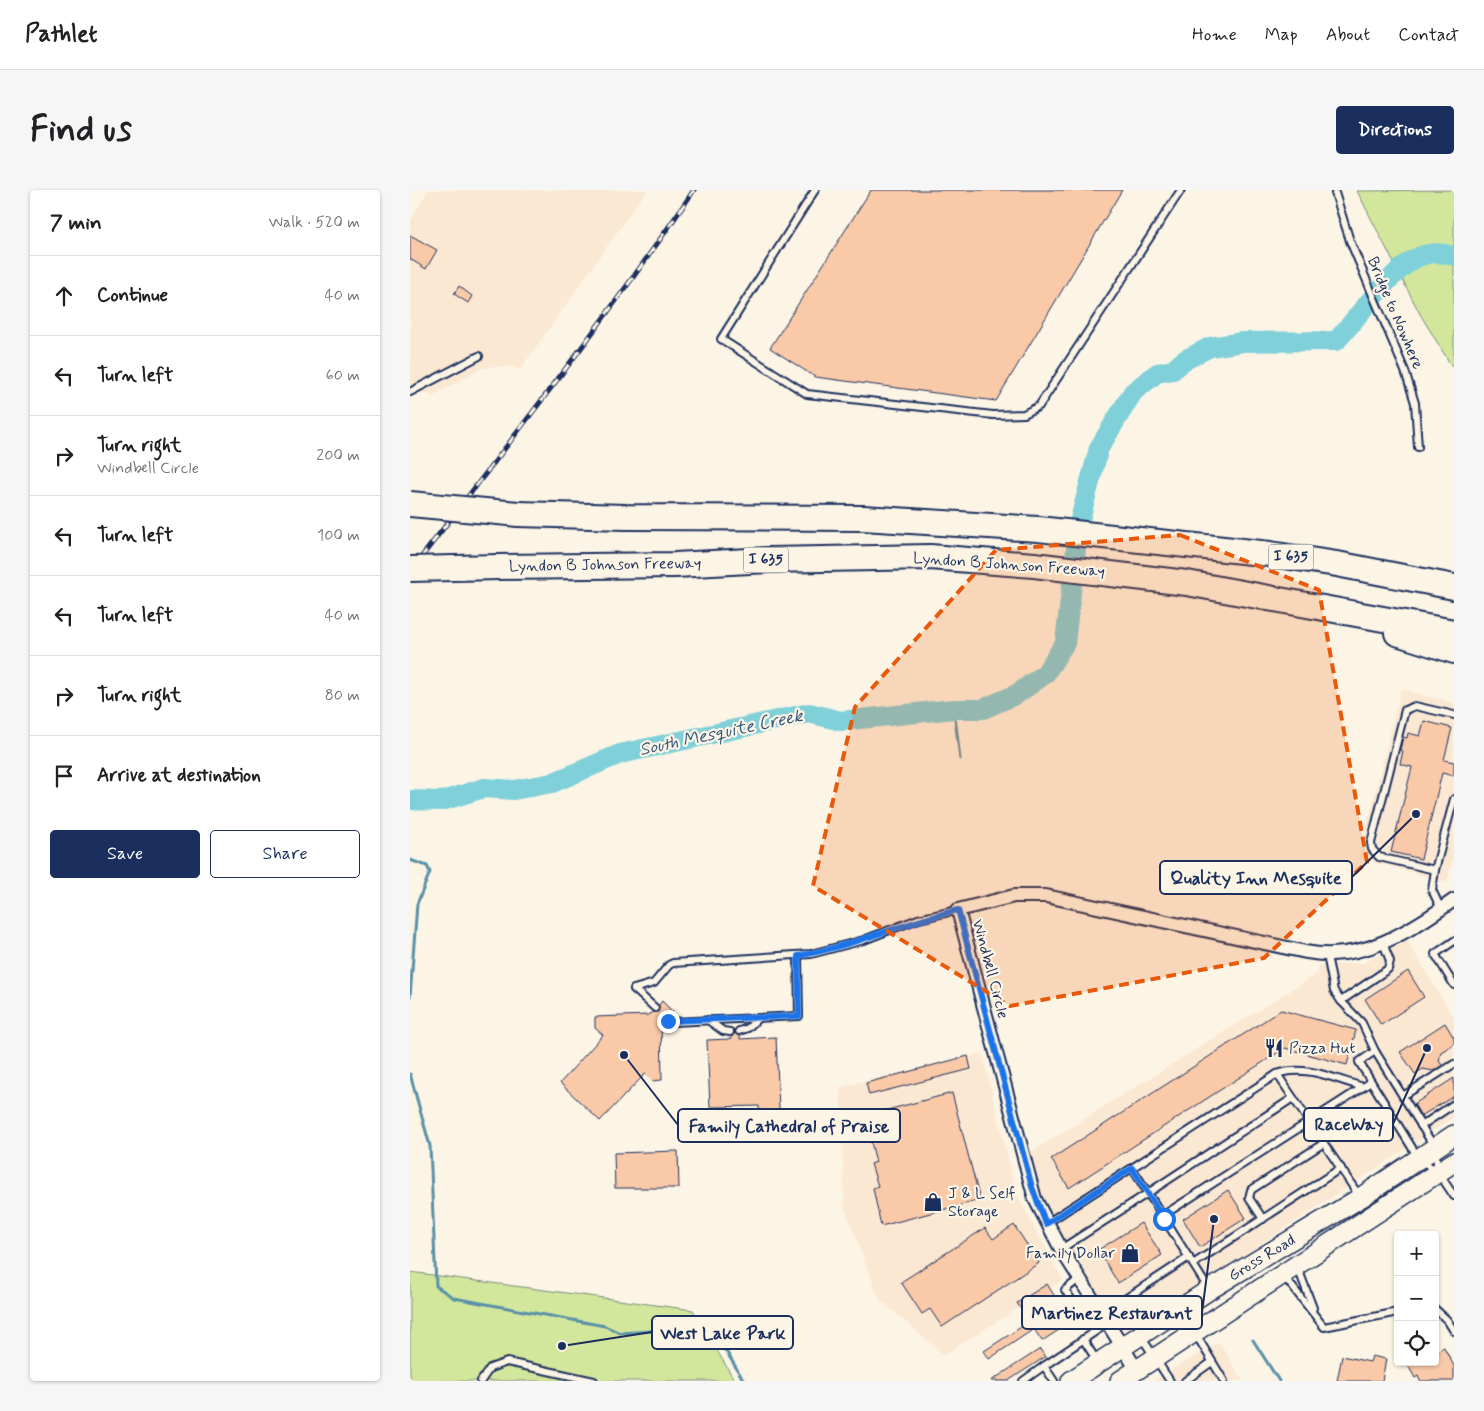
<!DOCTYPE html>
<meta charset="utf-8">
<style>
body{margin:0;font-family:Mynerve,sans-serif;background:#f6f6f6;color:#202124}
.controls{position:absolute;right:15px;bottom:15px;display:grid;overflow:hidden;border-radius:5px;box-shadow:0 1px 4px #0004}
.controls button{width:45px;height:45px;display:grid;place-items:center;padding:0;border:0;border-bottom:1px solid #e0e0e0;background:#fff;color:#202124;font:25px sans-serif}
.stop{position:absolute;width:15px;height:15px;margin:-11px;border:4px solid #1a73e8;border-radius:50%;background:#fff}
.stop.end{background:#1a73e8;border-color:#fff;box-shadow:0 1px 5px #0008}
.list{margin:0;padding:0;list-style:none}
h2{display:flex;justify-content:space-between;align-items:center;height:65px;margin:0;padding:0 20px;font-size:21px}
h2 small{font-size:16px;font-weight:400;color:#757577}
.list li{display:grid;grid-template-columns:32px 1fr auto;gap:15px;align-items:center;box-sizing:border-box;height:80px;padding:0 20px;border-top:1px solid #e0e0e0}
.list b{display:block;font-size:19px;white-space:nowrap}
.list p{margin:0;font-size:16px;white-space:nowrap;color:#757577}
.list em{font-size:16px;font-style:normal;color:#757577}
.actions{display:flex;gap:10px;padding:15px 20px}
.actions a{flex:1;padding:11px 0;border:1px solid #1b2f5e;border-radius:5px;text-align:center;font-size:18px;color:#1b2f5e}
.actions .main{background:#1b2f5e;color:#fff}
.icon{flex:none;width:28px;height:28px;fill:none;stroke:currentColor;stroke-width:2;stroke-linecap:round;stroke-linejoin:round}
.map{position:relative;flex:none;width:1044px;height:1191px;overflow:hidden;border-radius:5px}
header{display:flex;align-items:center;gap:30px;box-sizing:border-box;height:70px;padding:0 25px;background:#fff;border-bottom:1px solid #e0e0e0}
header strong{font-size:24px}
nav{display:flex;gap:28px;margin-inline-start:auto;font-size:18px}
.intro{display:flex;align-items:center;justify-content:space-between;box-sizing:border-box;height:120px;padding:0 30px}
h1{margin:0;font-size:35px}
.button{padding:12px 22px;border-radius:5px;background:#1b2f5e;color:#fff;font-size:18px;font-weight:700}
main{display:flex;gap:30px;padding:0 30px}
aside{flex:1;background:#fff;border-radius:5px;box-shadow:0 1px 4px #0004}
.map>svg:first-child{display:block}
</style>
<header>
<strong>Pathlet</strong>
<nav><a>Home</a><a>Map</a><a>About</a><a>Contact</a></nav>
</header>
<div class="intro"><h1>Find us</h1><a class="button">Directions</a></div>
<main>
<aside>
<h2>7 min<small>Walk · 520 m</small></h2>
<ul class="list">
<li><svg class="icon" aria-label="ahead" viewBox="0 0 24 24"><path d="M12 20V5M6 11l6-6 6 6"/></svg><div><b>Continue</b></div><em>40 m</em></li>
<li><svg class="icon" aria-label="left" viewBox="0 0 24 24"><path d="M17 20v-9H6M10 6l-5 5 5 5"/></svg><div><b>Turn left</b></div><em>60 m</em></li>
<li><svg class="icon" aria-label="right" viewBox="0 0 24 24"><path d="M7 20v-9h11M14 6l5 5-5 5"/></svg><div><b>Turn right</b><p>Windbell Circle</p></div><em>200 m</em></li>
<li><svg class="icon" aria-label="left" viewBox="0 0 24 24"><path d="M17 20v-9H6M10 6l-5 5 5 5"/></svg><div><b>Turn left</b></div><em>100 m</em></li>
<li><svg class="icon" aria-label="left" viewBox="0 0 24 24"><path d="M17 20v-9H6M10 6l-5 5 5 5"/></svg><div><b>Turn left</b></div><em>40 m</em></li>
<li><svg class="icon" aria-label="right" viewBox="0 0 24 24"><path d="M7 20v-9h11M14 6l5 5-5 5"/></svg><div><b>Turn right</b></div><em>80 m</em></li>
<li><svg class="icon" aria-label="arrive" viewBox="0 0 24 24"><path d="M6 21V4h12l-3 4 3 4H6"/></svg><div><b>Arrive at destination</b></div></li>
</ul>
<div class="actions"><a class="main">Save</a><a>Share</a></div>
</aside>
<div class="map">
<svg width="1044" height="1191" viewBox="0 0 1044 1191">
<rect width="100%" height="100%" fill="#fcf5e5"/>
<filter id="ink" filterUnits="userSpaceOnUse"><feTurbulence type="fractalNoise" baseFrequency=".02" numOctaves="2"/><feDisplacementMap in="SourceGraphic" scale="10" xChannelSelector="R" yChannelSelector="G"/><feConvolveMatrix kernelMatrix="1 2 1 2 8 2 1 2 1" color-interpolation-filters="sRGB"/></filter>
<g filter="url(#ink)">
<!-- built -->
<g fill="#fbe8d3">
<polygon points="18,0 237,0 110,180 99,176 72,178 23,206 0,199 0,32"/>
<polygon points="991,499 1044,513 1044,666 1037,692 949,668"/>
<polygon points="997,750 1044,828 1044,927 713,1145 664,1066 639,1020 631,1001 621,962 908,783 909,775 953,773"/>
<polygon points="572,863 607,1005 653,1090 534,1165 469,1109 435,1019 430,897"/>
<polygon points="809,1152 833,1191 743,1191"/>
</g>
<!-- green -->
<g fill="#d3e79c" stroke="#778b7d">
<polygon points="1044,0 1044,180 1010,124 947,1"/>
<polygon points="0,1082 283,1120 325,1191 0,1191"/>
</g>
<g fill="none" stroke-linecap="round" stroke-linejoin="round">
<!-- stream -->
<g stroke="#5890a8" stroke-width="3">
<polyline points="544,519 550,569"/>
<polyline points="0,670 17,676 20,682 7,714 0,807"/>
<polyline points="0,884 20,956 26,1096 44,1108 195,1136 210,1143 256,1140 268,1132 280,1144 316,1161 334,1191"/>
<polyline points="843,1150 869,1191"/>
</g>
<!-- river -->
<path stroke="#80d0da" stroke-width="20" d="M0,610l32,1 42,-13 30,2 38,-7 68,-29 189,-41 32,8 113,-12h29l34,-15 28,-20 20,-31 14,-120 20,-75 34,-56 24,-19 16,-3 10,-9 27,-14 33,-5 93,-1c21,-22 60,-79 88,-86 10,-3 20,-2 30,1"/>
</g>
<!-- building -->
<g fill="#f9c9a8" stroke="#1b2f5e">
<polygon points="461,0 712,0 586,211 405,187 360,158"/>
<polygon points="0,45 27,60 16,79 0,69"/>
<polygon points="49,96 62,106 58,113 44,104"/>
<polygon points="1014,531 1042,538 1034,570 1044,572 1044,586 1032,583 1011,669 981,662 1002,577 990,574 993,561 990,560 993,547 997,548 998,543 1010,546"/>
<polygon points="998,781 1014,807 971,835 955,809"/>
<polygon points="252,811 263,822 251,828 252,890 242,891 235,884 190,931 150,893 193,845 185,838 185,827 239,825 242,822 248,822 249,815"/>
<polygon points="871,820 946,840 937,875 875,858 659,998 641,969"/>
<polygon points="1035,833 1044,848 1044,854 1031,862 1029,871 1032,875 1023,881 1013,879 1005,884 990,862"/>
<polygon points="325,843 330,846 330,849 366,847 370,942 350,943 349,916 300,917 297,850 320,849"/>
<polygon points="558,866 561,879 459,905 456,893"/>
<polygon points="1044,888 1044,906 1011,926 1004,914"/>
<polygon points="542,903 570,1010 471,1036 463,998 468,996 461,974 466,972 460,948 464,947 458,925"/>
<polygon points="268,961 269,998 205,998 204,963"/>
<polygon points="818,1000 836,1028 790,1057 773,1029"/>
<polygon points="731,1033 752,1065 708,1093 688,1060"/>
<polygon points="604,1035 629,1073 532,1137 520,1119 512,1124 491,1092 575,1038 583,1049"/>
<polygon points="637,1094 661,1132 632,1151 624,1139 579,1169 574,1161 619,1132 607,1113"/>
<polygon points="1034,1157 1044,1176 1044,1191 1010,1191 1008,1186 1005,1188 996,1172 1025,1172 1025,1162"/>
<polygon points="630,1159 635,1167 598,1191 581,1191"/>
<polygon points="932,1166 960,1172 962,1166 976,1169 972,1191 927,1191"/>
</g>
<g fill="none" stroke-linecap="round" stroke-linejoin="round">
<!-- service casing -->
<g stroke="#1b2f5e" stroke-width="10">
<g id="service">
<polyline points="405,0 311,149 397,204 583,225 614,224 629,216 771,0"/>
<polyline points="925,3 940,51 995,181 1005,213 1008,257"/>
<polyline points="0,202 69,166"/>
<polyline points="1025,680 1044,609"/>
<polyline points="1031,719 1022,700 1025,680 969,667 962,659 961,653 995,520 1005,516 1044,525"/>
<polyline points="1044,751 1025,764 1044,795"/>
<polyline points="917,765 924,801 931,811 978,779 980,771 973,753"/>
<polyline points="224,799 244,793 259,775 263,773 401,764 454,750 508,729 548,720"/>
<polyline points="224,799 245,818"/>
<polyline points="931,811 952,833 965,861"/>
<polyline points="256,829 263,832 389,826 388,767"/>
<polyline points="298,830 313,841 320,842"/>
<polyline points="329,841 338,838 348,828"/>
<path d="M867,884c28,-10 58,5 86,13"/>
<polyline points="993,906 1044,874"/>
<polyline points="1011,936 1044,914"/>
<polyline points="722,978 738,1003 883,908"/>
<polyline points="1028,981 1025,958 965,861 949,872 1009,969 1028,982 1044,1006"/>
<polyline points="752,1026 961,892"/>
<polyline points="853,1029 839,1008 841,1000 914,953"/>
<polyline points="637,1033 867,884 950,1007"/>
<polyline points="651,1059 738,1003 798,1098"/>
<polyline points="783,1074 931,978"/>
<polyline points="888,1078 903,1118"/>
<polyline points="873,1085 914,1137 988,1122"/>
<polyline points="669,1089 655,1100 684,1142"/>
<polyline points="1025,1119 1037,1130 1044,1141"/>
<polyline points="692,1124 779,1067"/>
<polyline points="785,1143 814,1191"/>
<polyline points="732,1148 760,1191"/>
<polyline points="673,1149 687,1171"/>
<polyline points="634,1176 698,1133"/>
<polyline points="71,1191 80,1178 97,1172 184,1191"/>
<polyline points="613,1191 634,1176 644,1191"/>
<polyline points="775,1191 802,1172"/>
</g>
</g>
<!-- minor casing -->
<g stroke="#1b2f5e" stroke-width="16">
<path id="minor" d="M727,1180l-76,-121 -26,-50 -77,-289 56,-14h32l260,56c57,11 103,-21 148,-52"/>
</g>
<!-- secondary casing -->
<g stroke="#1b2f5e" stroke-width="22">
<g id="secondary">
<polyline points="661,1191 799,1100 950,1008 1044,945"/>
<polyline points="710,1191 1044,972"/>
</g>
</g>
<!-- motorway casing -->
<g stroke="#1b2f5e" stroke-width="28">
<g id="motorway">
<polyline points="108,324 216,327 453,328 628,339 860,364 927,374 1044,397"/>
<polyline points="88,377 265,375 358,370 520,367 624,375 777,393 1044,442"/>
<polyline points="987,443 1044,461"/>
</g>
</g>
<!-- service -->
<use href="#service" stroke="#fcf5e5" stroke-width="6"/>
<!-- minor -->
<use href="#minor" stroke="#fcf5e5" stroke-width="12"/>
<!-- secondary -->
<use href="#secondary" stroke="#fcf5e5" stroke-width="19"/>
<!-- motorway -->
<use href="#motorway" stroke="#fcf5e5" stroke-width="24"/>
<!-- rail casing -->
<g stroke="#1b2f5e" stroke-width="5">
<path id="rail" d="M0,382c96,-126 195,-250 284,-382"/>
</g>
<!-- rail -->
<use href="#rail" stroke="#fcf5e5" stroke-width="3" stroke-dasharray="9" stroke-linecap="butt"/>
<!-- motorway-bridge casing -->
<g stroke="#1b2f5e" stroke-width="28" stroke-linecap="butt">
<g id="motorway-bridge">
<polyline points="0,314 108,324"/>
<polyline points="0,379 88,377"/>
</g>
</g>
<!-- motorway-bridge -->
<use href="#motorway-bridge" stroke="#fcf5e5" stroke-width="24"/>
</g>
</g>
<g fill="none" stroke-linecap="round" stroke-linejoin="round" filter="url(#ink)">
<!-- route -->
<path stroke="#1a73e8" stroke-width="6" d="M258,831l131,-5 -1,-60c55,-10 106,-33 160,-46l74,277 14,37 86,-56 32,51"/>
</g>
<!-- marked area -->
<path fill="#e8590c" fill-opacity="0.2" stroke="#e8590c" stroke-width="4" stroke-dasharray="10 6" stroke-linejoin="round" d="M770,345l139,55 48,272 -103,96 -254,48 -197,-120 42,-179 141,-157z"/>
<!-- icons -->
<defs>
<g id="restaurant-bare" transform="scale(1.5)"><path d="M-5-6h1v4h1v-4h1v4h1v-4h1v5L-1.5 .5V6h-2V.5L-5-1ZM5-6V6H3V1.5H1.5Q1.5-4 5-6Z" fill="#1b2f5e" stroke="#fcf5e5" stroke-width="2.5" paint-order="stroke"/></g>
<g id="shop-bare" transform="scale(1.5)"><path d="M-5-2.5h2.3a2.7 3.5 0 0 1 5.4 0H5L5.5 6h-11ZM-1.5-2.5h3a1.5 2.3 0 0 0-3 0Z" fill="#1b2f5e" stroke="#fcf5e5" stroke-width="2.5" paint-order="stroke"/></g>
</defs>
<g fill-rule="evenodd">
<use href="#restaurant-bare" x="864" y="858"/>
<use href="#shop-bare" x="523" y="1012"/>
<use href="#shop-bare" x="720" y="1063"/>
</g>
<g text-anchor="middle" dominant-baseline="central" stroke-width="4.5" stroke-linejoin="round" paint-order="stroke">
<!-- shield labels -->
<g fill="#fcf5e5" stroke="#5e6a86" stroke-width="1">
<rect x="858.5" y="354.5" width="45" height="25" rx="4"/>
<rect x="333.5" y="357.5" width="45" height="25" rx="4"/>
</g>
<g font-size="15" font-weight="bold" fill="#1b2f5e">
<text x="881" y="367">I 635</text>
<text x="356" y="370">I 635</text>
</g>
<!-- street labels -->
<g font-size="16" fill="#1b2f5e" stroke="#fcf5e5">
<text transform="translate(985 123) rotate(67)">Bridge to Nowhere</text>
<text transform="translate(195 375) rotate(-1)">Lyndon B Johnson Freeway</text>
<text transform="translate(599 375) rotate(4)">Lyndon B Johnson Freeway</text>
<text transform="translate(580 779) rotate(75)">Windbell Circle</text>
<text transform="translate(852 1068) rotate(-31)">Gross Road</text>
</g>
<!-- poi labels -->
<g font-size="16" fill="#1b2f5e" stroke="#fcf5e5" text-anchor="start">
<text x="879" y="858">Pizza Hut</text>
<text x="538" y="1003">J &amp; L Self<tspan x="538" dy="18">Storage</tspan></text>
<text x="705" y="1063" text-anchor="end">Family Dollar</text>
</g>
<!-- water labels -->
<g font-size="18" font-style="italic" fill="#34577d" stroke="#fcf5e5">
<text transform="translate(311 543) rotate(-12)">South Mesquite Creek</text>
</g>
</g>
<!-- callouts -->
<path fill="none" stroke="#1b2f5e" stroke-width="2" d="M1006 624L942 687M1017 858L983 934M214 865L268 935M804 1029L792 1123M152 1156L242 1142"/>
<g fill="#1b2f5e" stroke="#fcf5e5" stroke-width="2">
<circle cx="1006" cy="624" r="5"/>
<circle cx="1017" cy="858" r="5"/>
<circle cx="214" cy="865" r="5"/>
<circle cx="804" cy="1029" r="5"/>
<circle cx="152" cy="1156" r="5"/>
</g>
<g fill="#fcf5e5" stroke="#1b2f5e" stroke-width="2">
<rect x="750" y="671" width="192" height="33" rx="5"/>
<rect x="894" y="918" width="89" height="33" rx="5"/>
<rect x="268" y="919" width="222" height="33" rx="5"/>
<rect x="612" y="1106" width="180" height="33" rx="5"/>
<rect x="242" y="1126" width="141" height="33" rx="5"/>
</g>
<g font-size="18" text-anchor="middle" font-weight="bold" fill="#1b2f5e">
<text x="846" y="694">Quality Inn Mesquite</text>
<text x="939" y="940">RaceWay</text>
<text x="379" y="942">Family Cathedral of Praise</text>
<text x="702" y="1129">Martinez Restaurant</text>
<text x="313" y="1149">West Lake Park</text>
</g>
</svg>
<div class="controls">
<button>+</button>
<button>−</button>
<button><svg class="icon" aria-label="locate" viewBox="0 0 24 24"><circle cx="12" cy="12" r="6"/><path d="M12 2v4M12 18v4M2 12h4M18 12h4"/></svg></button>
</div>
<div class="stop" style="left:754px;top:1029px"></div>
<div class="stop end" style="left:258px;top:831px"></div>
</div>
</main>
